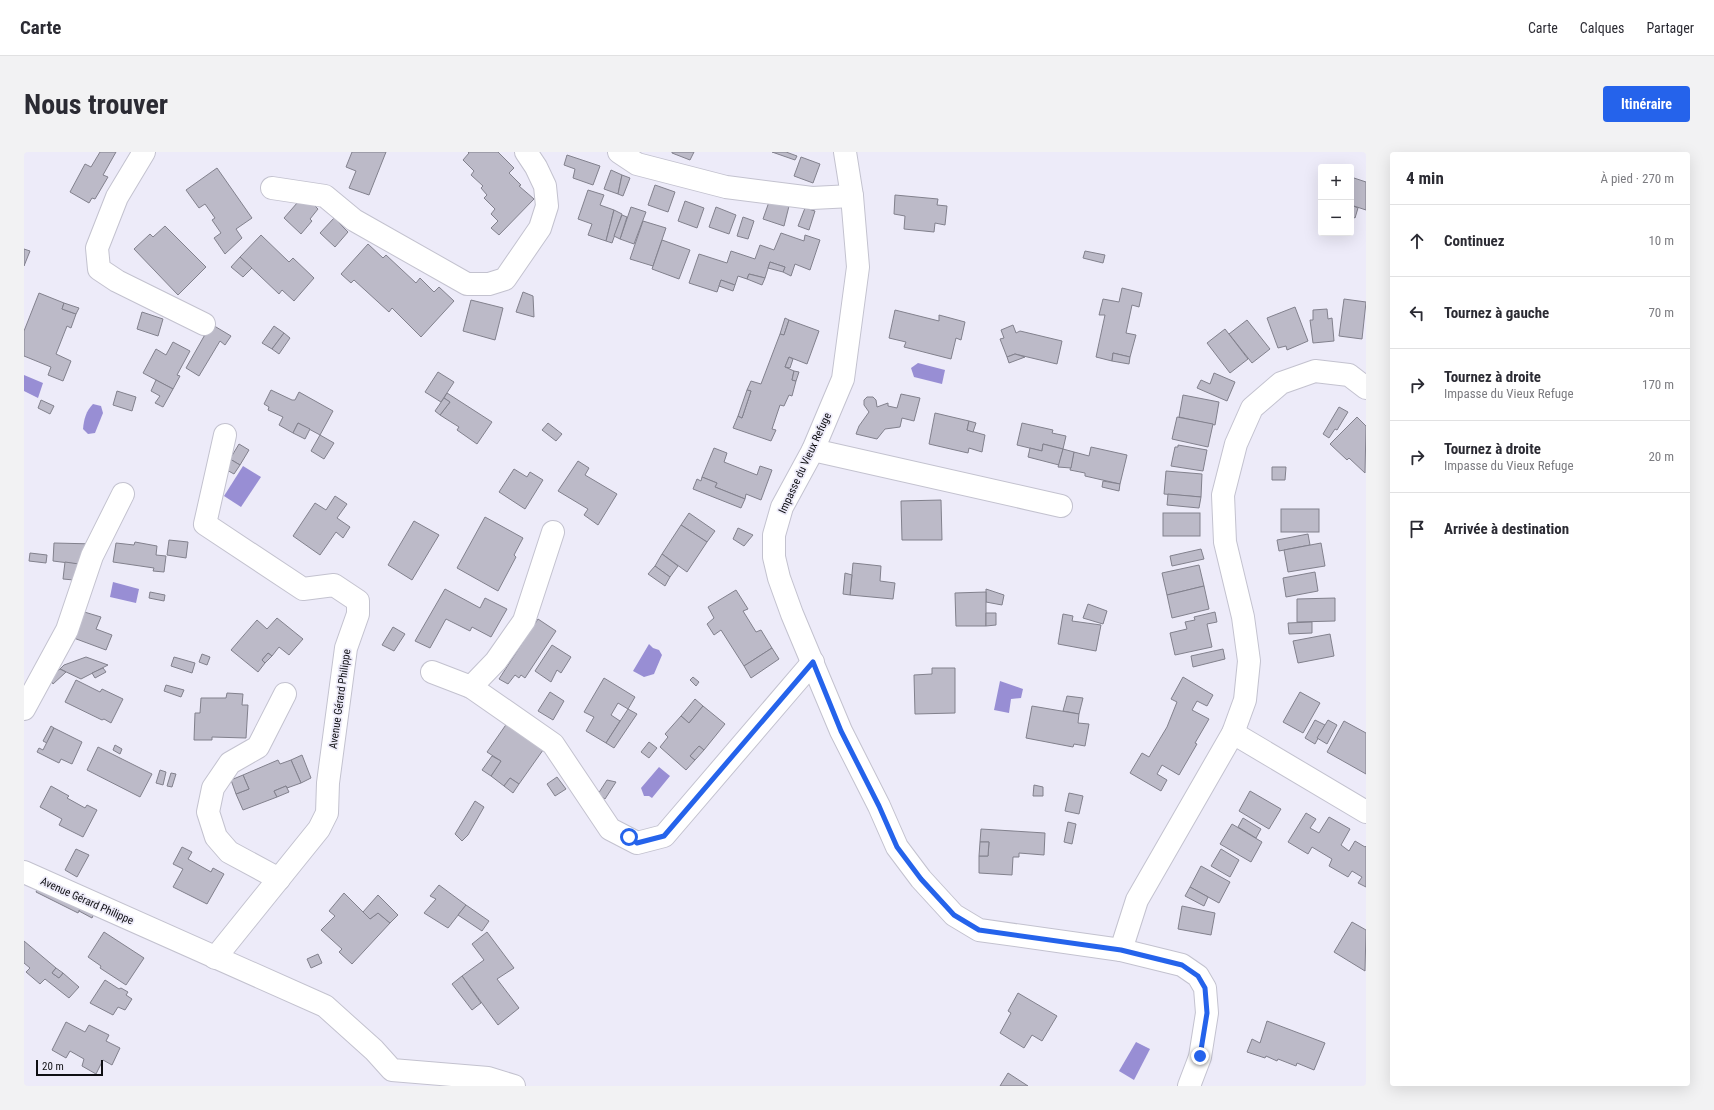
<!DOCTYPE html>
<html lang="fr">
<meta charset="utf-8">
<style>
body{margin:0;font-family:"Roboto Condensed",sans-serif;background:#f2f2f3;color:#2b2b33}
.controls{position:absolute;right:12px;top:12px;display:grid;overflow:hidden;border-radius:4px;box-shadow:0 4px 16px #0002}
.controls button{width:36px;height:36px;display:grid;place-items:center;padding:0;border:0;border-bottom:1px solid #e1e1e2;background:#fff;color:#2b2b33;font:20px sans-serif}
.scale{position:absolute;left:12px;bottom:10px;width:67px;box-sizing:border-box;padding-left:4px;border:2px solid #0f0f13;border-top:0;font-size:11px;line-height:14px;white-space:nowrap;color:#0f0f13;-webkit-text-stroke:3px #edebf9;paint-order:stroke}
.stop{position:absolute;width:12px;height:12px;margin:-9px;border:3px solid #2563eb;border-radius:50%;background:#fff}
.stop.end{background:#2563eb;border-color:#fff;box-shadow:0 1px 4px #0008}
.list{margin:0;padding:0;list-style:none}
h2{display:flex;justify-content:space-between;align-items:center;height:52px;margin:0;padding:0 16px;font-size:17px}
h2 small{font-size:13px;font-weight:400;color:#7c7c81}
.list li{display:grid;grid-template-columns:26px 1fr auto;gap:12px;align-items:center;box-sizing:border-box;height:72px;padding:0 16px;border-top:1px solid #e1e1e2}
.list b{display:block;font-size:15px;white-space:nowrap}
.list p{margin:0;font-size:13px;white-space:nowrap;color:#7c7c81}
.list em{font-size:13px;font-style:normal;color:#7c7c81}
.icon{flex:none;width:22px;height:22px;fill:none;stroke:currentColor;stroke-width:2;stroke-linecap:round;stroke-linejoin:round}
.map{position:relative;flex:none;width:1342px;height:934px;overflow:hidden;border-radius:4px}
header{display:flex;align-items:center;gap:24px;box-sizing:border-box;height:56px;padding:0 20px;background:#fff;border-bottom:1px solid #e1e1e2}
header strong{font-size:19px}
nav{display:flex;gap:22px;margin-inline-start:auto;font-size:14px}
.intro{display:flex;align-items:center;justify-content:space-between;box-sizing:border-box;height:96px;padding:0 24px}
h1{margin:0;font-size:28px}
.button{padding:10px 18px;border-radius:4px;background:#2563eb;color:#fff;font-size:14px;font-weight:700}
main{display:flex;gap:24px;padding:0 24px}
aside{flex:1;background:#fff;border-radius:4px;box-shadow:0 4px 16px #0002}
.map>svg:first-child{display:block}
</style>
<header>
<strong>Carte</strong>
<nav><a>Carte</a><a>Calques</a><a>Partager</a></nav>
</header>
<div class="intro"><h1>Nous trouver</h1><a class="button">Itinéraire</a></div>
<main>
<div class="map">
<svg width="1342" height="934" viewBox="0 0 1342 934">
<rect width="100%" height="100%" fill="#edebf9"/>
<!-- water -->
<g fill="#988ed4">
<polygon points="894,211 921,218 918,232 890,225 887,216"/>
<polygon points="0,223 19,231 14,246 0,239"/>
<path d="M69,252l8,2 2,7 -8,20 -7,1 -5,-5c1,-10 3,-18 10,-25z"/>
<polygon points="219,314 237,325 217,355 200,344"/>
<polygon points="89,430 115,437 112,451 86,445"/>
<polygon points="625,492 629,496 635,498 638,503 630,522 620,525 609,519"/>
<polygon points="976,529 999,537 997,546 987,547 985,561 970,558"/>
<polygon points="635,615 646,624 628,646 625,644 620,644 617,636"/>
<polygon points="1112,890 1126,897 1110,928 1095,919"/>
</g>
<!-- building -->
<g fill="#bcbac8" stroke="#82818d">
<polygon points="76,0 92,0 79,23 84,25 71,47 68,46 65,51 46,40 61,12 67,15"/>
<polygon points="328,0 362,0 345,43 325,36 332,19 322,15"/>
<polygon points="444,0 474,0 490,16 485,21 497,33 495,34 510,47 475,83 467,76 474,69 467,62 471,57 460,46 463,43 457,36 459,34 447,23 450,19 439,8 445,1"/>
<polygon points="648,0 670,0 666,8 648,1"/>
<polygon points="748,0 762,0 773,4 771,8"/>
<polygon points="543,3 576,14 569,33 549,26 551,17 540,13"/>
<polygon points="777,5 796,12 789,31 770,24"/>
<polygon points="193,16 228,66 212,77 218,86 201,102 190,86 197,81 188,68 191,66 181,52 175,56 162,38"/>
<polygon points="587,18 598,23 594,42 580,37"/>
<polygon points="598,23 606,26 599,44 594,42"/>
<polygon points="1327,25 1342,30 1342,58 1327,53"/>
<polygon points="631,33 651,40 644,60 624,53"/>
<polygon points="564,38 580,43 576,53 590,58 582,89 564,83 568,72 554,67"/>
<polygon points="280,43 294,57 286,67 288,69 277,82 260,66"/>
<polygon points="871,43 914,47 913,53 923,54 921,73 911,71 910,80 880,77 881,64 870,62"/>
<polygon points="746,47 765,54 760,74 739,67"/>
<polygon points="661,49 680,56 673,76 654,69"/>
<polygon points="1327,53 1334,56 1331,66 1327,64"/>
<polygon points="607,55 622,60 610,92 596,87"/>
<polygon points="692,55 712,63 705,82 685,75"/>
<polygon points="781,56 791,59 785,78 774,74"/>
<polygon points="590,58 598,62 588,91 582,89"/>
<polygon points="598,63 603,65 596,87 590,84"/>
<polygon points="719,65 730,69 724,87 713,84"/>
<polygon points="310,66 324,80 311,95 296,81"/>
<polygon points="619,69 642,76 629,114 606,107"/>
<polygon points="141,74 182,115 154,143 110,97 126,82 129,85"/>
<polygon points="757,81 780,89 781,83 796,88 786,118 771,112 767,124 759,120 761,115 746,110 741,126 725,122 723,127 714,124 711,133 697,128 693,140 665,131 675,102 703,111 707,99 731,107 736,93 750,98"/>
<polygon points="237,83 265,110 269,106 290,126 270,149 258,138 255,142 216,105"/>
<polygon points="638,88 666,98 655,127 628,117"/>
<polygon points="344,92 359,106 362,103 392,131 396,126 410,140 415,135 430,149 397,185 368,156 365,160 330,128 327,131 317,122"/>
<polygon points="0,97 6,99 0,114"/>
<polygon points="1061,99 1081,103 1079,111 1059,106"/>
<polygon points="216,105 228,116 219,125 207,115"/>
<polygon points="746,110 761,115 759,120 744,116"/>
<polygon points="725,122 741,126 738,133 723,127"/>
<polygon points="697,128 711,133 709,139 695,134"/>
<polygon points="1098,136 1118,141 1115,155 1108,153 1102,181 1112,183 1106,205 1089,201 1088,209 1072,205 1081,163 1075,163 1079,147 1095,150"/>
<polygon points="499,140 509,144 510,165 492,160"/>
<polygon points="15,141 40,151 38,157 52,162 47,176 43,174 32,202 47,209 39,229 24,223 27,215 0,204 0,179"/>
<polygon points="1320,147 1342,150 1338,187 1315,184"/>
<polygon points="447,148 479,156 471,188 439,179"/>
<polygon points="40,151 55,156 52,162 38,157"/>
<polygon points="1271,155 1284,189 1263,198 1262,194 1254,196 1243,166"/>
<polygon points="1303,157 1304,167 1308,166 1310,189 1289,191 1286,168 1289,168 1289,158"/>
<polygon points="871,158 915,169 915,163 941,170 937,188 932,186 927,207 880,195 882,190 865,186"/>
<polygon points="118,160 139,167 134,184 113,177"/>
<polygon points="761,166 765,168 760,183 756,182"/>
<polygon points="765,168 795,179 783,212 765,205 761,215 770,219 768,228 772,229 768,244 765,243 760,254 756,253 748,277 752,278 747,289 709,276 714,264 718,266 727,239 723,238 727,229 737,232 756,182 760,183"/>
<polygon points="1223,168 1246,197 1228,211 1205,182"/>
<polygon points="187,172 207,184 201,193 196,189 175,224 162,216"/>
<polygon points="989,173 992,181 996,179 1038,189 1033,212 991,202 983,205 976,187 980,186 977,178"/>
<polygon points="250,174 260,181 248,197 238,191"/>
<polygon points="1201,177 1224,207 1206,221 1183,191"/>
<polygon points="260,181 266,186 255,202 248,197"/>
<polygon points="149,190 166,199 153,223 156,224 149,237 119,221 132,197 142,203"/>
<polygon points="1089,201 1106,205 1105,212 1088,209"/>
<polygon points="991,202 1001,205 985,211 983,205"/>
<polygon points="765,205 769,207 766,216 761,215"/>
<polygon points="770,219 775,220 772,229 768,228"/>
<polygon points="414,220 430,230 417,250 401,240"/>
<polygon points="1190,221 1211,230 1203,249 1173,236 1177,228 1186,232"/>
<polygon points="132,228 149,237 139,255 131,251 136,244 127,239"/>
<polygon points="247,238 268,248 271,248 275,240 309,259 296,283 274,271 269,281 255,273 259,265 244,258 245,255 240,252"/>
<polygon points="723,238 727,239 718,266 714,264"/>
<polygon points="93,239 112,245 108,259 89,253"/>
<polygon points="423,241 468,270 453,292 433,278 435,275 416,263 426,250 420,246"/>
<polygon points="877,242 896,246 890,269 878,266 876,275 861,277 853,287 832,282 835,274 845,260 840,253 840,248 843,245 849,245 852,248 853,255 864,251 864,254 873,256"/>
<polygon points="1159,243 1195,250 1191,273 1155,265"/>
<polygon points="420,246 426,250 416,263 411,259"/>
<polygon points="17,248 30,254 26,262 14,256"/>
<polygon points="1315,255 1324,260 1313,278 1311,277 1305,286 1299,282"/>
<polygon points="911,261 945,269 943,278 961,283 958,300 945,296 944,301 905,292"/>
<polygon points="1153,265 1189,272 1184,295 1148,287"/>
<polygon points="1333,265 1342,274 1341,321 1325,306 1323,308 1306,292"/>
<polygon points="945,269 952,271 949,280 943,278"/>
<polygon points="274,271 286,277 281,287 269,281"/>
<polygon points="524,271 538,282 532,289 518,278"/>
<polygon points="998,271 1029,278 1028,281 1042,284 1039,297 1019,292 1018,299 993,293"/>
<polygon points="296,283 310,291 300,307 287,299"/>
<polygon points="215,292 225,298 216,313 206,307"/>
<polygon points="1019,292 1039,297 1035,313 1004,305 1006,296 1018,299"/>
<polygon points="1154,293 1183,298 1179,319 1147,314 1151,295 1154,295"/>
<polygon points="1067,295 1103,303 1096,332 1061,324 1061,321 1046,318 1050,300 1065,304"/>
<polygon points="690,296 703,301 700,310 733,323 736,314 748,318 737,348 722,342 721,347 691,335 693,331 678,325"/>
<polygon points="1039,297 1050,300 1047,316 1034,315"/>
<polygon points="206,307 216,313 210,322 201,317"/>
<polygon points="554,309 565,316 561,323 593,342 574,373 560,363 564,357 534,339"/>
<polygon points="1248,315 1262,315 1261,328 1248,328"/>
<polygon points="490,317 503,325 506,320 519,328 501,357 475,340"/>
<polygon points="1142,319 1178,322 1177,345 1140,342"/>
<polygon points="678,325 693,331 691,335 721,347 717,356 669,337 673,327 677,329"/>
<polygon points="1079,329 1096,332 1095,339 1078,335"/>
<polygon points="1144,342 1177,345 1175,356 1143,353"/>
<polygon points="311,344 323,352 313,366 326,375 319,386 312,380 296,403 269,384 291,351 302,358"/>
<polygon points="917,348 918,388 878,388 877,349"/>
<rect x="1257" y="357" width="38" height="23"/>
<polygon points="665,361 691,379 683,390 657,373"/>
<rect x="1139" y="361" width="37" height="23"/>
<polygon points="461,365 499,386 490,403 492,405 474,439 433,416"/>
<polygon points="390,369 415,383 388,428 364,413"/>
<polygon points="657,373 683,390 663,420 638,402"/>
<polygon points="714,376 729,383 720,394 709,387"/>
<polygon points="1284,382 1286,393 1255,399 1253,388"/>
<polygon points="145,388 164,390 162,406 143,403"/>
<polygon points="111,390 133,394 132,403 142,404 140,420 129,419 130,416 89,410 92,391 110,393"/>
<polygon points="30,391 71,392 61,413 29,409"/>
<polygon points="1297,391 1301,414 1264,420 1260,398"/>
<polygon points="1177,397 1180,407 1148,414 1146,404"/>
<polygon points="6,401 23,403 22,411 5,409"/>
<polygon points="638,402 654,414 646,425 631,414"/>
<polygon points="41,410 55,412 50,428 39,427"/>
<polygon points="829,411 857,414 856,429 871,431 869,447 826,443"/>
<polygon points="1175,413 1180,434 1143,443 1138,421"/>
<polygon points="631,414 646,425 641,434 624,422"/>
<polygon points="1291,420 1294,439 1262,445 1259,426"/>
<polygon points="821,421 828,423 826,443 819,442"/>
<polygon points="1180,434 1185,457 1148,466 1143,443"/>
<polygon points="421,437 456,456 461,446 483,457 467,485 448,475 446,479 422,467 406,496 391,489"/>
<polygon points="962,437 980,443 978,453 962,450"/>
<polygon points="712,438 724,457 719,459 732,480 737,478 748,496 720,514 697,478 690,483 683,472 690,466 684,455"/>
<polygon points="126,440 141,443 140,449 125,446"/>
<polygon points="962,440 962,474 932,474 931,441"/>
<polygon points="1311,446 1311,469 1273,470 1273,447"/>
<polygon points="1064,452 1083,459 1079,472 1059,466"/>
<polygon points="57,459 77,465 72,477 88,483 82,498 47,485"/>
<polygon points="1191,460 1193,470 1183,472 1188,495 1151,503 1146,481 1163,477 1161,470 1171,468 1170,465"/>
<polygon points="962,461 972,461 972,473 962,474"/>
<polygon points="1039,462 1049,464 1048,469 1077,473 1072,499 1034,492"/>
<polygon points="253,466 279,487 265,503 255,495 248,504 244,501 238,508 241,511 234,520 207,498 233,468 243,477"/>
<polygon points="514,467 532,479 501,526 497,523 495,526 491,523 484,532 475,527"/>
<polygon points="1288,470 1288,481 1265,482 1264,471"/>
<polygon points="369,475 381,482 370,499 358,493"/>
<polygon points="1306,482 1310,504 1274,511 1269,489"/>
<polygon points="528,493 547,505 537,521 533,518 527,530 511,519"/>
<polygon points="748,496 755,507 727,526 720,514"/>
<polygon points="1199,497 1201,507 1169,515 1167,504"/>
<polygon points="244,501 248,504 241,511 238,508"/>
<polygon points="178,502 186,505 183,513 175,510"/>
<polygon points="62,505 84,513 57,527 36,517 40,513"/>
<polygon points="150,505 171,511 168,521 147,514"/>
<polygon points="79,516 82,520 71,526 68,521"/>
<polygon points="908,516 931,516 931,561 891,562 890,523 908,522"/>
<polygon points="36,517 42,520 29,532 26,527"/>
<polygon points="669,525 675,530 672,534 666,528"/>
<polygon points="1159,525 1189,543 1183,554 1173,549 1168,558 1185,567 1171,591 1173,592 1155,623 1138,613 1133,622 1143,628 1137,639 1106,621 1118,601 1125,605 1143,575 1153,550 1147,547"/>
<polygon points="580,526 611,545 604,557 594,551 587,563 596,569 582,591 562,579 570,565 560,560"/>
<polygon points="52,528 76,540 78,537 99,547 87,571 80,567 78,568 41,550"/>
<polygon points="142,533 160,538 157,545 140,539"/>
<polygon points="526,540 540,549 529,568 514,559"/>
<polygon points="1276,540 1296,551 1279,581 1259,570"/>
<polygon points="203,541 219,542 218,553 224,553 222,586 188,585 188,588 170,588 171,561 176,561 177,546 202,546"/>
<polygon points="1043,544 1059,546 1055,562 1039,559"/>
<polygon points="671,547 679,554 665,571 657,564"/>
<polygon points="679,554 701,572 680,598 675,594 666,604 671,608 662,618 636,595 644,585 641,582 657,564 665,571"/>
<polygon points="1008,554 1055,562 1054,571 1065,572 1061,594 1050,592 1049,595 1002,586"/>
<polygon points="604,557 613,562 590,596 582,591"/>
<polygon points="488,564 524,591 495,632 486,626 480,634 467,624 477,609 463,600"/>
<polygon points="1291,568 1301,573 1291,592 1281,586"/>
<polygon points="1304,568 1313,573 1303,592 1293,586"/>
<polygon points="1320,569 1342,581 1342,622 1303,600"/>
<polygon points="27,574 30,576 23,591 19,589"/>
<polygon points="30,576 58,590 48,612 37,607 35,611 13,600 15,596 19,598"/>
<polygon points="625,590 633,596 625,606 617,600"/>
<polygon points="91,593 98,597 96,602 89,598"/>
<polygon points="675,594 680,598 671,608 666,604"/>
<polygon points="74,595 128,622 116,645 63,618"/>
<polygon points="278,603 287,626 277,631 267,608"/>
<polygon points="468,604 477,609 467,624 458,618"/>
<polygon points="254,608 256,612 267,608 277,631 263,636 262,634 250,639 253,645 219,658 212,642 225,637 219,623"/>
<polygon points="136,618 142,620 139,633 132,631"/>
<polygon points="147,621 152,622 148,635 143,634"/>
<polygon points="219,623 225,637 212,642 207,628"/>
<polygon points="533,625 542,637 531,644 523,632"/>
<polygon points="486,626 495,632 489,641 480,634"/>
<polygon points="583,628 592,630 581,647 574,642"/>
<polygon points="1010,633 1019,635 1019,644 1009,644"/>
<polygon points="27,634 45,644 43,646 61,656 63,653 73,658 59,685 35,673 38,667 16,655"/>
<polygon points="262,634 265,640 253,645 250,639"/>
<polygon points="1226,639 1257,657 1245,677 1215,659"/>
<polygon points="1045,641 1059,644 1055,662 1041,659"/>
<polygon points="451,649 460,655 444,683 438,689 431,682"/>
<polygon points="1282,661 1292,667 1286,676 1295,681 1305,665 1326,677 1317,693 1325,699 1331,689 1341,695 1342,694 1342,735 1334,731 1338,725 1328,719 1324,725 1305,714 1308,707 1288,695 1284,702 1264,690"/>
<polygon points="1219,666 1237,677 1232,686 1214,675"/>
<polygon points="1044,670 1052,672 1048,692 1040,690"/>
<polygon points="1208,672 1238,690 1227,710 1196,692"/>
<polygon points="957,677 1021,681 1020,703 995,701 995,705 989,705 988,723 955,721 955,704 964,704 965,690 956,690"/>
<polygon points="956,690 965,690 964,704 955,704"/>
<polygon points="158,695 168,700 164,707 187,720 189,716 200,722 183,752 149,735 159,717 149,712"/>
<polygon points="52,697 65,703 53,725 41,718"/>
<polygon points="1197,697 1215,708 1206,725 1187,714"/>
<polygon points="1177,714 1206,730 1195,751 1166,735"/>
<polygon points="17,730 59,751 54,761 12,740"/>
<polygon points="415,733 442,753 424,776 400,761 412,747 406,744"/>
<polygon points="1166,735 1184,745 1180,754 1161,744"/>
<polygon points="320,741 346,767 354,761 366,771 328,812 315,800 318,797 297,778 311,764 305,759"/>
<polygon points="354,743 374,763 366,771 354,761 346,767 339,760"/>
<polygon points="59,751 72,757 68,766 55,759"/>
<polygon points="442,753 465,769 458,779 434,763"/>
<polygon points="1158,754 1191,761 1187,783 1154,777"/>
<polygon points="1328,770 1342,778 1341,819 1310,800"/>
<polygon points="80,780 120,806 102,833 76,816 77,814 64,805"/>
<polygon points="463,780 490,816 473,827 495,856 474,873 438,824 460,808 448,792"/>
<polygon points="0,789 32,816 28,821 35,826 39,821 55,835 45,846 21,827 16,832 2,820 6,816 0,811"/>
<polygon points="294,802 298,811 287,816 283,807"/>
<polygon points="32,816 39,821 35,826 28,821"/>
<polygon points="438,824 457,851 448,858 428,832"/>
<polygon points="81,828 95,837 97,836 104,840 102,843 108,847 101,858 94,855 89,863 66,851"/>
<polygon points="994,841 1033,864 1018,889 1008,883 1000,896 976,881 987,861 984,859"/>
<polygon points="1243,869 1301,891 1290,918 1273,911 1272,914 1254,907 1253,909 1242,904 1241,906 1223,900 1228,887 1236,891"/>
<polygon points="42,870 61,880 65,873 85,883 82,889 96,896 88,913 79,908 72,922 58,914 60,907 46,899 42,906 28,898"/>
<polygon points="984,921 1004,934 976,934"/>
</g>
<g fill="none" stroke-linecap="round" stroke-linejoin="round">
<!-- minor casing -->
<g stroke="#c3c2cf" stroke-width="24">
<g id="minor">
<polyline points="120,0 93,45 73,96 75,117 93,129 180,172"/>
<polyline points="595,0 613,12 702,35 788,46 828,44"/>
<polyline points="821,0 828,44 834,115 819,227 789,298 758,355 750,383 750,405 755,426 768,462 817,579 855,654 873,695 897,727 930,763 955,778 1097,798 1158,813 1174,824 1181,836 1183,861 1176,905 1165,934"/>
<polyline points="248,36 301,44 330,68 443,132 465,132 481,127 516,76 523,54 521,34 512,15 502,0"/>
<polyline points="789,298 1037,354"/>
<polyline points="408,520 447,535 529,592 586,677 613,691 640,684 789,510"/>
<polyline points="447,535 472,509 500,469 529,380"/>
<polyline points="0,557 43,478 68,404 99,342"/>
<polyline points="1209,581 1342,660"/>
<polyline points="0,720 301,854 350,898 368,918 464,926 490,934"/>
<polyline points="255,727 205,700 192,685 184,660 189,636 206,611 234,595 261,542"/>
<polyline points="1097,798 1113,748 1209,581 1221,548 1225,509 1219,465 1201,390 1199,343 1212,292 1228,256 1257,231 1291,219 1325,223 1342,236"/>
<polyline points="191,806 295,677 303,661 304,631 322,496 334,462 334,449 310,433 279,437 181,372 201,283"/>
</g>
</g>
<!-- minor -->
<use href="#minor" stroke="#fff" stroke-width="22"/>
</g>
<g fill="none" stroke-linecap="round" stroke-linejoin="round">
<!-- route -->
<polyline stroke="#2563eb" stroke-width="5" points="605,685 613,691 640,684 789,510 817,579 855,654 873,695 897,727 930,763 955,778 1097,798 1158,813 1174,824 1181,836 1183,861 1176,904"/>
</g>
<g text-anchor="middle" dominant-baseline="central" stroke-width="3.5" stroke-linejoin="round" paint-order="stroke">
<!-- street labels -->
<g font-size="11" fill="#0f0f13" stroke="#edebf9">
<text transform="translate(781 311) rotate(-65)">Impasse du Vieux Refuge</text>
<text transform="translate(316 547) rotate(-82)">Avenue Gérard Philippe</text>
<text transform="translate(63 749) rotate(24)">Avenue Gérard Philippe</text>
</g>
</g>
</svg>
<div class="controls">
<button>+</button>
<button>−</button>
</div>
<div class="scale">20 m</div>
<div class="stop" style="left:605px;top:685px"></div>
<div class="stop end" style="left:1176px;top:904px"></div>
</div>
<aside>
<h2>4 min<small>À pied · 270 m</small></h2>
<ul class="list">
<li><svg class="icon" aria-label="ahead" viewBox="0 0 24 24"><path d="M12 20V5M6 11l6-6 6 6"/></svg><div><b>Continuez</b></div><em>10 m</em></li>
<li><svg class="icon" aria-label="left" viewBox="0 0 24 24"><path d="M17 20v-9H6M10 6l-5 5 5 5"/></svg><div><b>Tournez à gauche</b></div><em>70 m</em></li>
<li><svg class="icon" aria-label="right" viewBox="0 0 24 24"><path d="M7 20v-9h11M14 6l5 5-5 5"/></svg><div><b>Tournez à droite</b><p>Impasse du Vieux Refuge</p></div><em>170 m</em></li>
<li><svg class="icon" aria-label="right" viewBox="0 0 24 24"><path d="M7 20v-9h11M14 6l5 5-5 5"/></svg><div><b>Tournez à droite</b><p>Impasse du Vieux Refuge</p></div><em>20 m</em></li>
<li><svg class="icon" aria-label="arrive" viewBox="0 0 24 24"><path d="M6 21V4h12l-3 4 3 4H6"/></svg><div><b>Arrivée à destination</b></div></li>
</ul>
</aside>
</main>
